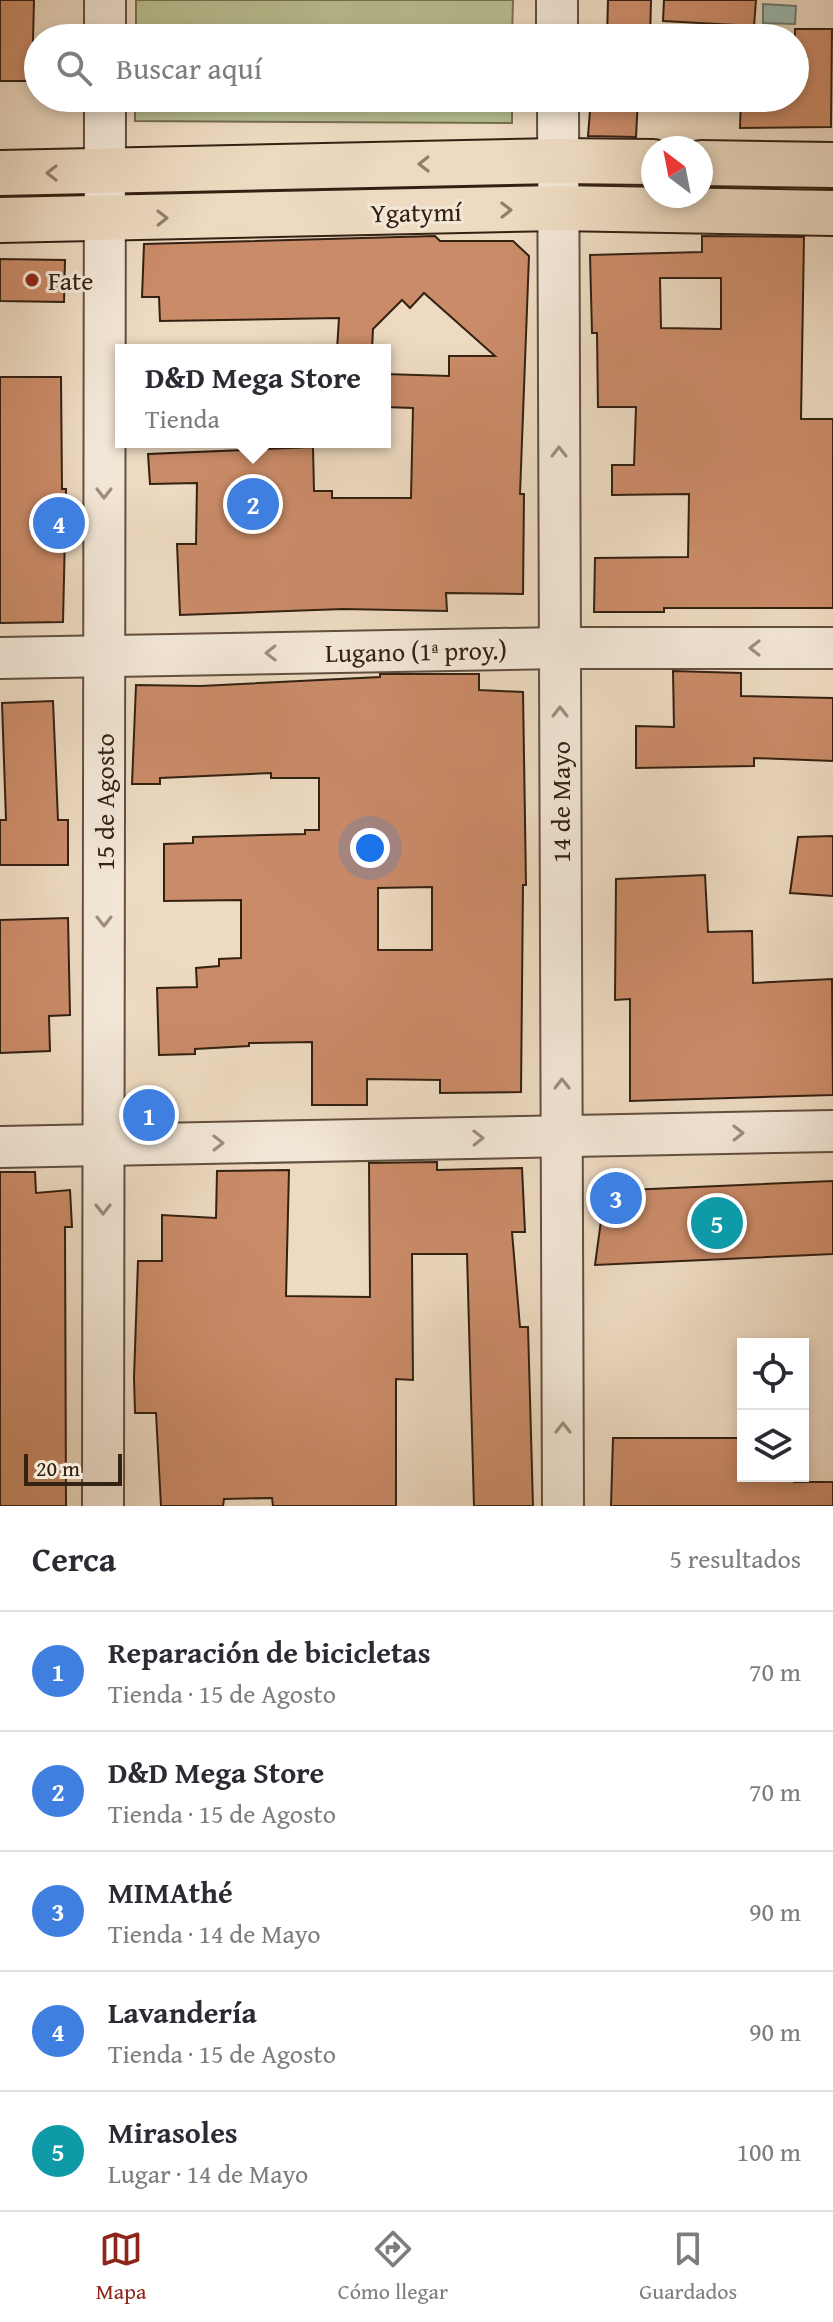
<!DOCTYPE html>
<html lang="es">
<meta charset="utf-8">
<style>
body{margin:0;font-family:"Gentium Book Plus",serif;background:#f2f2f3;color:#2b2b33}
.controls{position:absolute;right:24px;bottom:24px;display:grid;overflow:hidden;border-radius:0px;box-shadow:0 4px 12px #0003}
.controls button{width:72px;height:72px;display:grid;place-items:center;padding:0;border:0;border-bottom:2px solid #e1e1e2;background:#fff;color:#2b2b33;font:40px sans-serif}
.compass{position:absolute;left:641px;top:136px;width:72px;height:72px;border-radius:50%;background:#fff;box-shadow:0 4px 12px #0003;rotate:328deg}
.scale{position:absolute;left:24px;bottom:20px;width:98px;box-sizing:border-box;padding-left:8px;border:4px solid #332112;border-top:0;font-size:22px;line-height:28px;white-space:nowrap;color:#332112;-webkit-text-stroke:6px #f3e7d7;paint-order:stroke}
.you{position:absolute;left:370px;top:848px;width:28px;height:28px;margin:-20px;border:6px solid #fff;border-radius:50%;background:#1a73e8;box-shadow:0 0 0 12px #1a73e833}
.badge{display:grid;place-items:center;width:52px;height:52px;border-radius:50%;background:#8f2418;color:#fff;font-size:26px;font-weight:700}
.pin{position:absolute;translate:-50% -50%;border:4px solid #fff;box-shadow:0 2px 8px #0006}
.popup{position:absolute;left:115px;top:344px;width:276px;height:104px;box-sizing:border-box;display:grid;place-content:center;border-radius:0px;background:#fff;filter:drop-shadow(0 2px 6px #0005);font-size:26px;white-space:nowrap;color:#7c7c81}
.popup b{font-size:30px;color:#2b2b33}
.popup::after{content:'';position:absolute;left:50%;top:100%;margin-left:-16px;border:16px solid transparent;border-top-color:#fff}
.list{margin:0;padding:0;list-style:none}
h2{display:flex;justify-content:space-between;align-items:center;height:104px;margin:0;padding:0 32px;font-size:34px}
h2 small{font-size:26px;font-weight:400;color:#7c7c81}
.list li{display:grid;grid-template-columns:52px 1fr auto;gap:24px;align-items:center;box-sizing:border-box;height:120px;padding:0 32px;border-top:2px solid #e1e1e2}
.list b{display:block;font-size:30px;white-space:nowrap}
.list p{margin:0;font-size:26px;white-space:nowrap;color:#7c7c81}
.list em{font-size:26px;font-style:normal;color:#7c7c81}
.icon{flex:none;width:44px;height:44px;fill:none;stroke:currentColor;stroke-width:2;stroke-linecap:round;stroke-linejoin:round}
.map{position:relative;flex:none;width:833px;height:1506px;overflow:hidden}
.search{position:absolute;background:#fff;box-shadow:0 4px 12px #0003;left:24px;right:24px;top:24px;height:88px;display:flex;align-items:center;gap:20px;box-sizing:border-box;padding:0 28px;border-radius:44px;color:#7c7c81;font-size:30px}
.sheet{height:704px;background:#fff}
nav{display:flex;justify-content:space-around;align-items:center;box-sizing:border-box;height:112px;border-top:2px solid #e1e1e2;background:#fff;font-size:22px;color:#7c7c81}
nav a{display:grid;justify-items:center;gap:4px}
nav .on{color:#8f2418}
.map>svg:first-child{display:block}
</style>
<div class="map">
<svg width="833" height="1506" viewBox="0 0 833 1506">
<rect width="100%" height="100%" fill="#eddac1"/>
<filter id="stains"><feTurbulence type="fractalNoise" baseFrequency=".0025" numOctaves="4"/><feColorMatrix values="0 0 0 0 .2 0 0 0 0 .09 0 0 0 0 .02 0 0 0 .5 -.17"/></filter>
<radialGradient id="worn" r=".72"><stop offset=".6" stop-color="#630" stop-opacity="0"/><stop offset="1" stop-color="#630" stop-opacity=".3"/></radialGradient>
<!-- green -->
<g fill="#b9bf92" stroke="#767052" stroke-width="2">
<polygon points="136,0 513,0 512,38 136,38"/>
<polygon points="135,98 512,98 512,123 135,121"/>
<polygon points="516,184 520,188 516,193 132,195 127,192 131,187"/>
<polygon points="701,186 833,187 833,196 701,194"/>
</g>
<!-- water -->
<polygon fill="#99bbb3" stroke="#707d73" stroke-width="2" points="763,4 796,6 795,24 763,23"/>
<!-- building -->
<g fill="#ca8b68" stroke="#332112" stroke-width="2" fill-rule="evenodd">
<polygon points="0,0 34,0 32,81 0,81"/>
<polygon points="608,0 651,0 650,38 607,38"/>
<polygon points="664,0 756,0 754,26 663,21"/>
<polygon points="795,29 832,29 831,127 740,128 741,98 795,98"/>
<polygon points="591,98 638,98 636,137 588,136"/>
<polygon points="435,236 440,241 513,241 529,256 520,494 524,494 523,594 446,593 447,611 343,609 180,615 177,544 196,544 197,483 150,484 148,454 313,447 314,491 332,491 332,498 411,498 413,408 385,407 385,374 449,376 449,356 495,356 424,293 410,308 402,300 373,329 372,350 337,350 339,318 160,321 159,297 142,297 144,244"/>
<path d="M702,236l102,1 -3,182h32v189h-169v4h-70l1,-54 93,-1 1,-63 -77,1v-30h22l2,-58h-38l-1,-74h-5l-2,-78 112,-3zM660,278h61v51l-60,-1z"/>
<polygon points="0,259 65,260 64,302 0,301"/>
<polygon points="0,377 61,377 62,489 66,489 63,622 0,623"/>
<polygon points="673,671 741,673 741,696 833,698 833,761 754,758 754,766 636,768 636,726 674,727"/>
<path d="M380,674h99v16l44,2 3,193h-3l-2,207 -81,1v-13l-73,-1v26h-55v-63l-63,1v3l-54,3v5l-36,1 -2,-67 40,-1 -1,-19 23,-2v-7l22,-1v-58l-77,1v-57l29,-1v-6l112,-3v-4h14v-52h-48v-5l-111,5v6h-28l4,-99 65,1 179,-9zM432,887v63h-54v-62z"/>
<polygon points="53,701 58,820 68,820 68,865 0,865 0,820 6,820 2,703"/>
<polygon points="833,836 833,896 790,893 798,837"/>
<polygon points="705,875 708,932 752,931 753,983 832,979 833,1095 630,1101 630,999 615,1000 616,879"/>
<polygon points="68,918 70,1015 49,1016 50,1051 0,1053 0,920"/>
<polygon points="437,1162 437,1170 522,1168 525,1232 512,1232 520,1327 528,1327 533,1506 474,1506 467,1254 412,1254 413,1380 396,1379 396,1506 273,1506 272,1498 224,1499 223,1506 161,1506 156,1413 135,1413 134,1378 138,1261 162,1261 162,1215 216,1218 217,1171 289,1170 286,1296 370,1297 369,1163"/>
<polygon points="0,1172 35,1172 36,1193 70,1190 72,1227 65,1227 66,1506 0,1506"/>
<polygon points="833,1181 833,1254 595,1265 605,1191"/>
<polygon points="613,1438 743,1438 743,1476 794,1476 794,1482 833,1482 833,1506 611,1506"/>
</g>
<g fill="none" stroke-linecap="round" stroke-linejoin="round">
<!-- minor casing -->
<g stroke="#624f3e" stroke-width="44">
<g id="minor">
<polyline points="557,0 557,38"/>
<polyline points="105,38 105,0"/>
<polyline points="558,98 563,1506"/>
<polyline points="0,658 559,648 833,648"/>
<polyline points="0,1147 833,1131"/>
<polyline points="103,1506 105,98"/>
</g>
</g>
<!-- major casing -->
<g stroke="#332112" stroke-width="48">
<g id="major">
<polyline points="701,163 833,165"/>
<polyline points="0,173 558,161 653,162"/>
<polyline points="0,220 558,208 833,213"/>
</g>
</g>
<!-- minor -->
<use href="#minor" stroke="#f3e7d7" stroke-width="40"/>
<!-- major -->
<use href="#major" stroke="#eddac1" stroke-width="44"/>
</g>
<!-- one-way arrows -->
<defs><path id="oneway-chevron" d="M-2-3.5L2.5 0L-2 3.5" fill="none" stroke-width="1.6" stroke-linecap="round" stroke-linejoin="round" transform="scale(2)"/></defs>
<g stroke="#907e6a">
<use href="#oneway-chevron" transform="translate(424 164) rotate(179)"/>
<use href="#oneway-chevron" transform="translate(52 173) rotate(180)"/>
<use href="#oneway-chevron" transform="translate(506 210) rotate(-1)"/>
<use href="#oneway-chevron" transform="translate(162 218) rotate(-1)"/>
</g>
<g stroke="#9d8e7e">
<use href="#oneway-chevron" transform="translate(559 452) rotate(-90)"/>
<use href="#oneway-chevron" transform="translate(104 493) rotate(90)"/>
<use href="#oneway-chevron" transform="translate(755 648) rotate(-180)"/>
<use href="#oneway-chevron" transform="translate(271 653) rotate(179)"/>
<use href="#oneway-chevron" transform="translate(560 712) rotate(-90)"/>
<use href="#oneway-chevron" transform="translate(104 921) rotate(90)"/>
<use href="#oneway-chevron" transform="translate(562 1084) rotate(-90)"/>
<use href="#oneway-chevron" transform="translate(738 1133) rotate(-1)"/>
<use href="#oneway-chevron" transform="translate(478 1138) rotate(-1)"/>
<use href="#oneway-chevron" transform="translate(218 1143) rotate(-1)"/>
<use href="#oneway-chevron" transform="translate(103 1209) rotate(90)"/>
<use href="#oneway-chevron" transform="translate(563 1428) rotate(-90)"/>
</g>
<!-- markers -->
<circle fill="#8f2418" stroke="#f3e7d7" stroke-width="3" cx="32" cy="280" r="8"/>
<g text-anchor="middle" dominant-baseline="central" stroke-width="6" stroke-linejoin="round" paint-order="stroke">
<!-- street labels -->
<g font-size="26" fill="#332112" stroke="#f3e7d7">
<text transform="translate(416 212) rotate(-1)">Ygatymí</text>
<text transform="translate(416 651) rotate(-1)">Lugano (1ª proy.)</text>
<text transform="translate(104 802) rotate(-90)">15 de Agosto</text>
<text transform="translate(560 802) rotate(-90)">14 de Mayo</text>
</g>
<!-- poi labels -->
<g font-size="26" fill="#332112" stroke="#f3e7d7" text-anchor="start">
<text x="48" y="280">Fate</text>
</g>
</g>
<rect width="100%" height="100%" filter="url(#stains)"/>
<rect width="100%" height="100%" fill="url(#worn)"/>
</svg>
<div class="controls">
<button><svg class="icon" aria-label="locate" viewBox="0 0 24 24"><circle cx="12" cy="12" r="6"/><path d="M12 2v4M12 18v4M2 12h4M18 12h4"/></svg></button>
<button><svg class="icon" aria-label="layers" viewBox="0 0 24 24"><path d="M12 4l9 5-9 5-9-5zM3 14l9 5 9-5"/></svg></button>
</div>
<svg class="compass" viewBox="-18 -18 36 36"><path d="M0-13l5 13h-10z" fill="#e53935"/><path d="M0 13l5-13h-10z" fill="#7c7c81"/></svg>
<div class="scale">20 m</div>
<div class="you"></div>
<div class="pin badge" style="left:149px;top:1115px;background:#3f7fe0">1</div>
<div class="pin badge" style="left:253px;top:504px;background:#3f7fe0">2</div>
<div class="popup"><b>D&amp;D Mega Store</b>Tienda</div>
<div class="pin badge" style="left:616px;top:1198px;background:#3f7fe0">3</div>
<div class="pin badge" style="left:59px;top:523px;background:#3f7fe0">4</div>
<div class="pin badge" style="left:717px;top:1223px;background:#0f9aa8">5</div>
<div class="search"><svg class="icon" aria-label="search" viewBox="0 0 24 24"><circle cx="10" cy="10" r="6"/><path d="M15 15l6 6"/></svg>Buscar aquí</div>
</div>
<section class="sheet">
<h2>Cerca<small>5 resultados</small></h2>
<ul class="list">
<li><span class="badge" style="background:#3f7fe0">1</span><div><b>Reparación de bicicletas</b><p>Tienda · 15 de Agosto</p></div><em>70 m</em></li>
<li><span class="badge" style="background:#3f7fe0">2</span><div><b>D&amp;D Mega Store</b><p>Tienda · 15 de Agosto</p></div><em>70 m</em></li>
<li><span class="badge" style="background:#3f7fe0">3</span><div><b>MIMAthé</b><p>Tienda · 14 de Mayo</p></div><em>90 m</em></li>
<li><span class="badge" style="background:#3f7fe0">4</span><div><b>Lavandería</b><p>Tienda · 15 de Agosto</p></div><em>90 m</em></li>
<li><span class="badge" style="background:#0f9aa8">5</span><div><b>Mirasoles</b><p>Lugar · 14 de Mayo</p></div><em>100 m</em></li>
</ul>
</section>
<nav>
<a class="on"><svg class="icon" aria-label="map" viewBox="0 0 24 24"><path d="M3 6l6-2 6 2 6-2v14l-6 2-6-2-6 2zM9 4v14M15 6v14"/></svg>Mapa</a>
<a><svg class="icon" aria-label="directions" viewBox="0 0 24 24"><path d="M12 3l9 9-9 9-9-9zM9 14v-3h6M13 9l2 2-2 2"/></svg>Cómo llegar</a>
<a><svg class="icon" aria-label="saved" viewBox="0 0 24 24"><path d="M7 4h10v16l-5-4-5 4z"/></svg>Guardados</a>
</nav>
